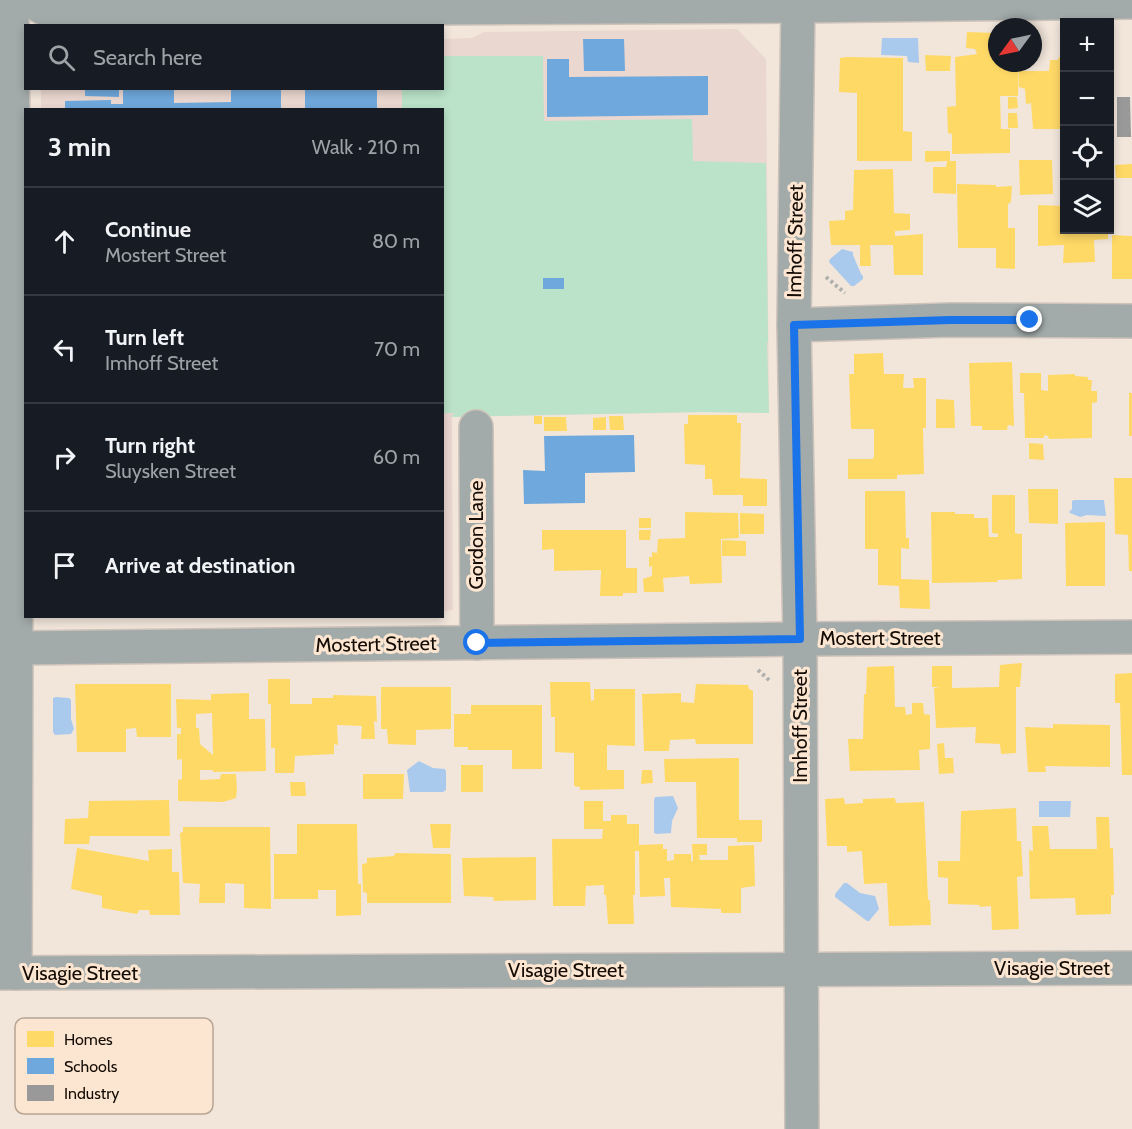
<!DOCTYPE html>
<meta charset="utf-8">
<style>
body{margin:0;font-family:Cabin,sans-serif;background:#20242c;color:#f1f3f6}
.controls{position:absolute;right:18px;top:18px;display:grid;overflow:hidden;border-radius:0px;box-shadow:0 3px 9px #0003}
.controls button{width:54px;height:54px;display:grid;place-items:center;padding:0;border:0;border-bottom:2px solid #363941;background:#171b24;color:#f1f3f6;font:30px sans-serif}
.compass{position:absolute;left:988px;top:18px;width:54px;height:54px;border-radius:50%;background:#171b24;box-shadow:0 3px 9px #0003;rotate:237deg}
.stop{position:absolute;width:18px;height:18px;margin:-14px;border:4px solid #1a73e8;border-radius:50%;background:#fff}
.stop.end{background:#1a73e8;border-color:#fff;box-shadow:0 2px 6px #0008}
.list{margin:0;padding:0;list-style:none}
h2{display:flex;justify-content:space-between;align-items:center;height:78px;margin:0;padding:0 24px;font-size:26px}
h2 small{font-size:20px;font-weight:400;color:#9ea1a6}
.list li{display:grid;grid-template-columns:39px 1fr auto;gap:18px;align-items:center;box-sizing:border-box;height:108px;padding:0 24px;border-top:2px solid #363941}
.list b{display:block;font-size:22px;white-space:nowrap}
.list p{margin:0;font-size:20px;white-space:nowrap;color:#9ea1a6}
.list em{font-size:20px;font-style:normal;color:#9ea1a6}
.icon{flex:none;width:33px;height:33px;fill:none;stroke:currentColor;stroke-width:2;stroke-linecap:round;stroke-linejoin:round}
.map{position:relative;flex:none;width:1132px;height:1129px;overflow:hidden}
.search{position:absolute;background:#171b24;box-shadow:0 3px 9px #0003;left:24px;top:24px;width:420px;height:66px;display:flex;align-items:center;gap:15px;box-sizing:border-box;padding:0 21px;border-radius:0px;color:#9ea1a6;font-size:22px}
.panel{position:absolute;background:#171b24;box-shadow:0 3px 9px #0003;left:24px;top:108px;width:420px;height:510px;border-radius:0px}
.map>svg:first-child{display:block}
</style>
<div class="map">
<svg width="1132" height="1129" viewBox="0 0 1132 1129">
<rect width="100%" height="100%" fill="#f2e6db"/>
<!-- education -->
<polygon fill="#ead7d0" points="737,29 766,59 769,413 703,412 452,417 453,610 443,611 442,110 41,109 41,89 442,88 443,39 472,38 484,32"/>
<!-- green -->
<polygon fill="#bae3c9" points="443,56 543,56 544,121 692,119 693,161 766,163 768,342 767,343 769,413 703,412 451,417 454,413 443,413 442,110 402,109 402,89 442,88"/>
<!-- water -->
<g fill="#a9caec">
<polygon points="882,38 918,38 919,63 908,62 907,56 881,55"/>
<polygon points="842,249 853,252 853,255 861,274 863,276 863,279 854,286 851,286 829,262 830,259"/>
<polygon points="1074,500 1104,500 1106,516 1087,515 1080,517 1070,513 1069,512 1072,509 1072,501"/>
<polygon points="56,697 69,698 71,700 71,719 74,729 71,734 55,735 53,732 53,698"/>
<polygon points="419,761 433,768 445,769 446,772 446,790 443,792 410,792 407,770"/>
<polygon points="673,796 678,808 672,821 671,833 657,834 654,833 654,800 655,797"/>
<polygon points="1039,801 1071,801 1070,817 1039,817"/>
<polygon points="844,883 847,883 860,893 875,896 879,909 869,921 867,921 835,897 835,894"/>
</g>
<!-- homes -->
<g fill="#ffd966" fill-rule="evenodd">
<polygon points="967,32 996,33 997,63 1019,63 1018,96 1000,96 1001,129 1010,129 1010,153 952,154 952,134 948,133 947,107 956,106 955,57 977,54 975,49 966,48"/>
<polygon points="925,55 951,56 950,71 926,71"/>
<polygon points="847,57 903,58 903,131 912,132 912,161 857,161 857,93 839,92 840,58"/>
<polygon points="1059,57 1064,57 1064,129 1033,129 1031,103 1026,104 1025,89 1019,87 1019,71 1049,71 1050,60 1058,60"/>
<polygon points="1008,97 1017,97 1018,108 1008,109"/>
<polygon points="1008,113 1017,113 1018,128 1008,128"/>
<polygon points="925,151 950,151 950,161 956,161 956,194 933,193 933,167 946,167 947,161 925,162"/>
<polygon points="1019,160 1052,160 1053,194 1020,195"/>
<polygon points="1132,164 1132,178 1116,178 1115,165"/>
<polygon points="893,169 894,213 910,214 910,230 895,231 895,236 923,234 923,275 894,275 893,245 870,245 871,266 860,266 860,245 831,245 829,221 845,220 845,211 853,210 854,170"/>
<polygon points="957,184 996,185 996,187 1012,186 1011,202 1008,204 1008,228 1015,228 1015,269 996,268 996,248 958,248"/>
<polygon points="1038,205 1064,206 1064,230 1108,230 1108,239 1094,240 1095,262 1063,263 1064,245 1038,246"/>
<polygon points="1112,235 1132,236 1132,279 1112,279"/>
<polygon points="883,353 884,374 904,374 903,388 914,388 913,378 926,378 926,428 923,428 924,474 897,475 897,479 848,479 848,459 873,459 874,455 874,429 851,429 849,374 854,374 854,354"/>
<polygon points="1012,362 1014,426 1008,425 1007,430 982,430 982,426 971,426 969,363"/>
<polygon points="1020,373 1041,373 1041,390 1048,391 1048,375 1075,374 1075,376 1088,377 1088,380 1092,380 1091,391 1097,391 1097,402 1092,403 1092,438 1049,439 1048,436 1044,435 1044,438 1025,438 1024,393 1020,393"/>
<rect x="1129" y="393" width="3" height="43"/>
<polygon points="936,399 954,400 955,428 936,428"/>
<polygon points="688,415 737,415 737,423 741,423 740,478 767,479 767,506 743,506 743,495 713,495 712,479 705,479 705,465 685,464 684,424 688,424"/>
<rect x="534" y="416" width="8" height="8"/>
<polygon points="609,416 623,416 624,430 610,430"/>
<polygon points="544,417 566,417 567,431 544,431"/>
<polygon points="606,417 606,430 593,430 593,418"/>
<polygon points="1029,443 1043,444 1044,460 1029,459"/>
<polygon points="1114,478 1132,478 1132,571 1129,571 1128,535 1115,534"/>
<polygon points="1028,489 1058,489 1058,524 1029,523"/>
<polygon points="865,491 905,491 906,538 909,538 909,549 901,548 901,579 929,580 930,609 900,608 899,586 878,585 878,549 865,549"/>
<polygon points="992,495 1015,495 1015,533 1022,534 1022,579 997,580 998,582 932,583 931,512 955,512 955,514 974,514 974,518 988,518 989,537 998,537 998,534 992,533"/>
<polygon points="685,512 738,513 739,538 721,539 722,583 690,584 689,576 663,578 664,592 644,592 643,579 652,576 652,566 649,567 649,557 652,557 652,552 657,553 658,539 685,538"/>
<polygon points="740,513 764,514 764,534 740,534"/>
<rect x="639" y="518" width="12" height="10"/>
<polygon points="1105,522 1105,586 1066,586 1065,523"/>
<polygon points="542,530 626,530 626,568 637,568 637,593 623,593 623,596 600,596 601,570 554,571 554,549 542,550"/>
<polygon points="639,530 651,530 650,540 639,540"/>
<polygon points="722,540 746,541 746,556 722,556"/>
<polygon points="1022,663 1020,687 1016,687 1016,753 1001,754 1000,744 975,743 976,727 936,728 934,688 940,687 932,687 932,666 952,666 952,688 999,687 1000,665"/>
<polygon points="894,666 895,707 905,707 906,715 912,714 912,703 923,703 924,714 930,715 930,749 919,750 920,770 850,771 848,739 863,739 864,694 866,694 867,667"/>
<polygon points="1132,673 1132,775 1122,775 1120,703 1115,703 1115,674"/>
<polygon points="268,679 290,679 290,704 312,704 312,698 333,698 333,695 376,696 377,722 374,721 375,739 361,739 362,726 337,725 338,745 334,744 334,754 295,756 294,773 275,773 275,748 271,748 271,704 268,704"/>
<polygon points="550,682 590,682 591,701 594,700 594,689 635,689 635,746 607,745 607,770 624,770 624,789 580,790 580,787 574,786 574,753 555,752 555,717 551,717"/>
<polygon points="75,684 171,684 171,737 137,737 136,728 126,729 126,752 77,752"/>
<polygon points="696,684 748,685 749,689 753,691 753,744 696,744 695,739 670,740 669,751 644,751 642,694 681,693 681,702 694,703"/>
<polygon points="381,687 451,687 451,729 416,730 416,745 388,744 387,729 381,729"/>
<path d="M249,693v26h16l1,52 -53,1v-2h-13v10l20,-1 1,-5h15l1,16 -1,8 -13,4 -45,-1v-21l4,-1v-20l-5,1v-26h4v-6h-4l-1,-29 35,1v-6zM212,713l1,42 -13,-11 -1,-16h-3v-14z"/>
<polygon points="471,705 542,705 542,769 512,769 512,750 468,750 468,747 454,747 454,714 471,714"/>
<polygon points="1053,724 1110,725 1110,767 1045,766 1046,772 1028,772 1025,727 1053,728"/>
<polygon points="944,743 945,758 953,758 954,773 939,774 937,744"/>
<polygon points="739,758 739,820 762,820 762,842 737,842 737,838 697,838 696,782 665,782 664,759"/>
<rect x="461" y="765" width="22" height="27"/>
<polygon points="642,770 652,770 653,783 641,784"/>
<polygon points="363,774 404,774 403,799 363,799"/>
<polygon points="290,782 305,782 306,796 291,796"/>
<polygon points="844,798 845,804 863,803 863,799 895,798 896,803 924,802 928,899 930,901 931,925 889,926 887,883 864,884 862,851 847,852 847,846 827,846 825,799"/>
<polygon points="169,800 170,836 90,836 89,844 64,844 65,819 88,818 89,801"/>
<polygon points="584,801 603,801 603,821 611,821 611,815 627,815 627,824 639,824 639,845 663,844 663,849 667,849 667,861 674,860 674,854 691,854 691,861 693,861 692,844 707,844 707,855 699,855 700,860 728,860 728,846 754,845 755,886 741,888 741,913 721,913 721,909 671,907 670,878 664,878 665,896 640,897 639,851 635,851 635,895 633,895 634,924 608,924 606,895 604,895 604,885 586,886 585,906 553,906 552,839 602,839 603,829 584,829"/>
<polygon points="1016,808 1017,841 1021,841 1023,876 1017,877 1019,929 992,930 991,906 979,907 980,905 948,904 948,878 938,877 938,861 960,861 961,811"/>
<polygon points="1096,817 1109,817 1110,848 1113,848 1114,895 1111,895 1111,914 1076,915 1075,898 1030,899 1029,850 1033,851 1032,826 1048,826 1050,849 1097,849"/>
<polygon points="297,824 357,824 358,884 361,884 361,915 336,916 336,889 335,890 318,890 318,899 274,899 274,854 297,854"/>
<polygon points="430,824 451,824 450,848 433,848"/>
<polygon points="183,827 270,827 271,909 244,908 244,884 225,883 225,903 199,903 200,884 183,883 180,833 183,832"/>
<polygon points="77,848 149,861 148,850 172,849 172,872 179,872 180,915 150,915 149,910 139,910 137,914 102,908 102,896 71,889"/>
<polygon points="395,853 451,854 451,903 367,903 367,893 363,892 362,864 367,863 367,858 394,856"/>
<polygon points="536,857 536,900 494,901 493,897 464,896 462,858"/>
</g>
<!-- schools -->
<g fill="#6fa8dc">
<polygon points="583,39 624,39 625,71 584,71"/>
<polygon points="547,59 569,59 569,77 708,76 708,115 547,117"/>
<polygon points="85,88 119,88 119,97 85,96"/>
<polygon points="123,88 174,88 174,103 231,102 231,88 281,88 281,110 65,110 65,101 111,100 111,104 123,104"/>
<rect x="305" y="88" width="72" height="20"/>
<rect x="543" y="278" width="21" height="11"/>
<polygon points="634,435 635,472 585,473 585,503 524,504 523,470 545,471 544,436"/>
</g>
<!-- industry -->
<polygon fill="#999" points="1117,97 1130,97 1131,137 1117,137"/>
<g fill="none" stroke-linecap="round" stroke-linejoin="round">
<!-- minor casing -->
<g stroke="#cdc3ba" stroke-width="36">
<g id="minor">
<polyline points="12,0 16,648 15,973"/>
<polyline points="32,0 38,5 47,10 798,6 1132,2"/>
<polyline points="798,0 794,325 800,639 802,1129"/>
<polyline points="794,325 950,320 1132,321"/>
<polyline points="476,427 477,643"/>
<polyline points="16,648 800,639 1132,637"/>
<polyline points="0,973 1132,968"/>
</g>
</g>
<!-- path -->
<g stroke="#afb0ac" stroke-width="4" stroke-dasharray="3 3" stroke-linecap="butt">
<polyline points="826,277 845,293"/>
<polyline points="758,670 770,681"/>
</g>
<!-- minor -->
<use href="#minor" stroke="#a2aaaa" stroke-width="33"/>
</g>
<g fill="none" stroke-linecap="round" stroke-linejoin="round">
<!-- route -->
<polyline stroke="#1a73e8" stroke-width="8" points="477,643 800,639 794,325 950,320 1030,320"/>
</g>
<g text-anchor="middle" dominant-baseline="central" stroke-width="6" stroke-linejoin="round" paint-order="stroke">
<!-- street labels -->
<g font-size="20" fill="#140b04" stroke="#fce6d1">
<text transform="translate(795 241) rotate(-89)">Imhoff Street</text>
<text transform="translate(476 535) rotate(-90)">Gordon Lane</text>
<text x="880" y="638">Mostert Street</text>
<text transform="translate(376 644) rotate(-1)">Mostert Street</text>
<text transform="translate(800 726) rotate(-90)">Imhoff Street</text>
<text x="1052" y="968">Visagie Street</text>
<text x="566" y="970">Visagie Street</text>
<text x="80" y="973">Visagie Street</text>
</g>
</g>
<!-- legend -->
<rect x="15" y="1018" width="198" height="96" rx="9" fill="#fce6d1" stroke="#b6a494" stroke-width="1.5"/>
<rect x="27" y="1031" width="27" height="16" fill="#ffd966"/>
<rect x="27" y="1058" width="27" height="16" fill="#6fa8dc"/>
<rect x="27" y="1085" width="27" height="16" fill="#999"/>
<g font-size="16" fill="#140b04">
<text x="64" y="1045">Homes</text>
<text x="64" y="1072">Schools</text>
<text x="64" y="1099">Industry</text>
</g>
</svg>
<div class="controls">
<button>+</button>
<button>−</button>
<button><svg class="icon" aria-label="locate" viewBox="0 0 24 24"><circle cx="12" cy="12" r="6"/><path d="M12 2v4M12 18v4M2 12h4M18 12h4"/></svg></button>
<button><svg class="icon" aria-label="layers" viewBox="0 0 24 24"><path d="M12 4l9 5-9 5-9-5zM3 14l9 5 9-5"/></svg></button>
</div>
<svg class="compass" viewBox="-18 -18 36 36"><path d="M0-13l5 13h-10z" fill="#e53935"/><path d="M0 13l5-13h-10z" fill="#9ea1a6"/></svg>
<div class="stop" style="left:477px;top:643px"></div>
<div class="stop end" style="left:1030px;top:320px"></div>
<div class="search"><svg class="icon" aria-label="search" viewBox="0 0 24 24"><circle cx="10" cy="10" r="6"/><path d="M15 15l6 6"/></svg>Search here</div>
<section class="panel">
<h2>3 min<small>Walk · 210 m</small></h2>
<ul class="list">
<li><svg class="icon" aria-label="ahead" viewBox="0 0 24 24"><path d="M12 20V5M6 11l6-6 6 6"/></svg><div><b>Continue</b><p>Mostert Street</p></div><em>80 m</em></li>
<li><svg class="icon" aria-label="left" viewBox="0 0 24 24"><path d="M17 20v-9H6M10 6l-5 5 5 5"/></svg><div><b>Turn left</b><p>Imhoff Street</p></div><em>70 m</em></li>
<li><svg class="icon" aria-label="right" viewBox="0 0 24 24"><path d="M7 20v-9h11M14 6l5 5-5 5"/></svg><div><b>Turn right</b><p>Sluysken Street</p></div><em>60 m</em></li>
<li><svg class="icon" aria-label="arrive" viewBox="0 0 24 24"><path d="M6 21V4h12l-3 4 3 4H6"/></svg><div><b>Arrive at destination</b></div></li>
</ul>
</section>
</div>
